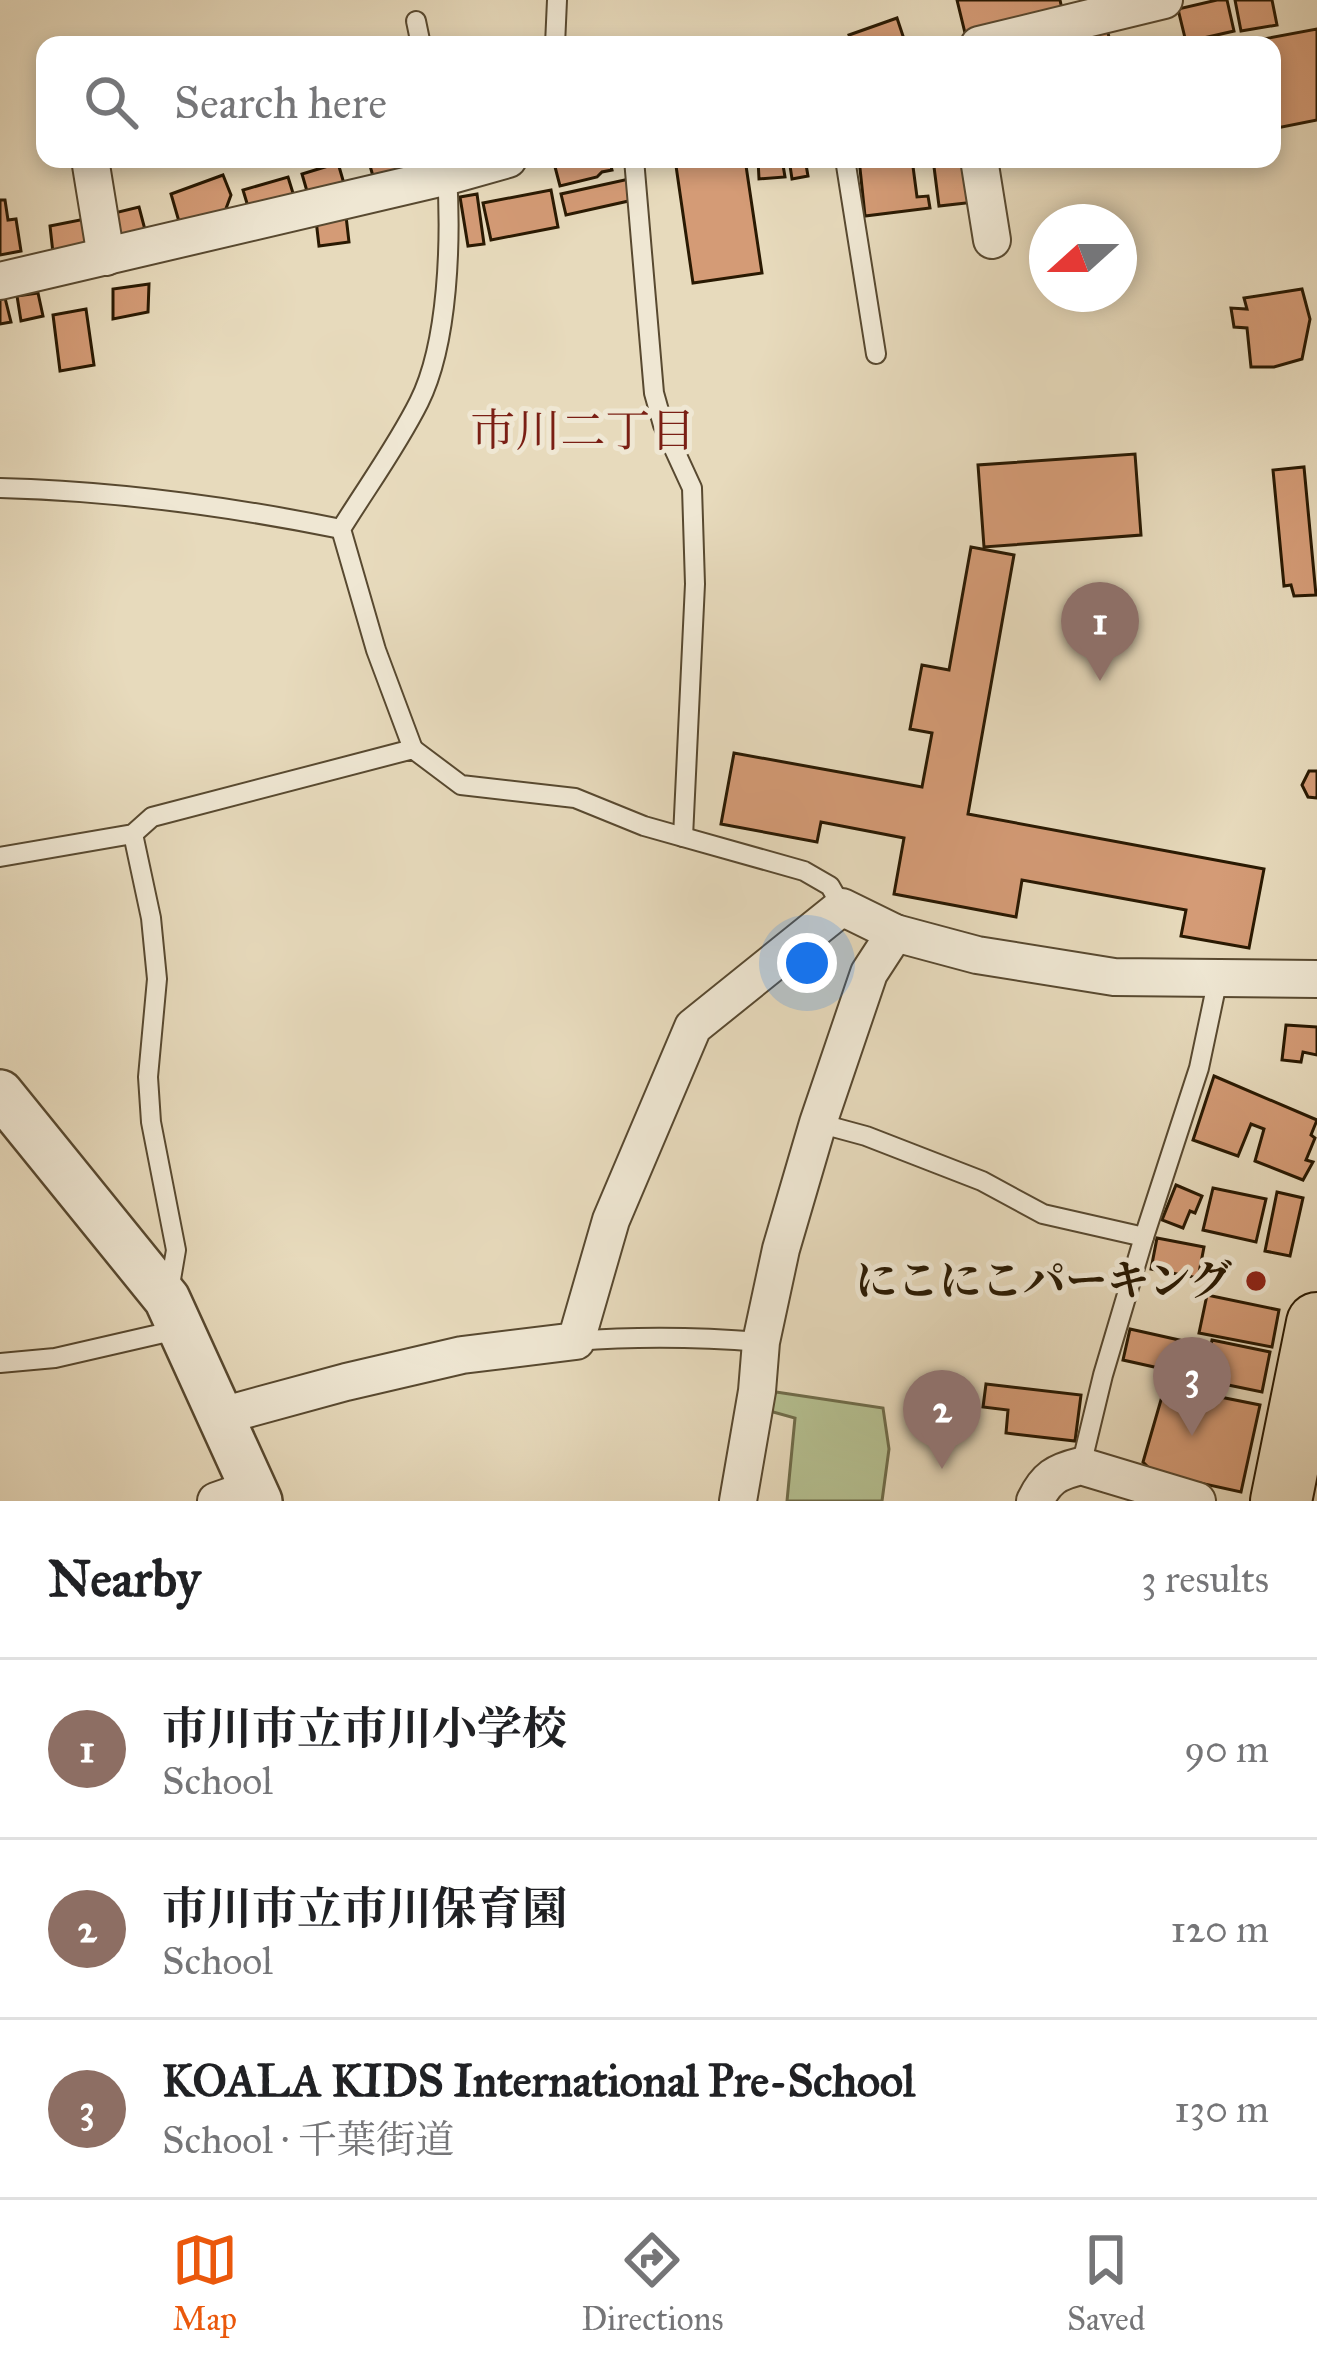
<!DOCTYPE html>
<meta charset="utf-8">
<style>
body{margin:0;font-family:"IM FELL Great Primer","Noto Serif JP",serif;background:#f2f2f2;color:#202124}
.compass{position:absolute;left:1029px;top:204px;width:108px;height:108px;border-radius:50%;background:#fff;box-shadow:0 6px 18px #0003;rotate:249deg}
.you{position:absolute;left:807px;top:963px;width:42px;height:42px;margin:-30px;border:9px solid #fff;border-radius:50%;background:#1a73e8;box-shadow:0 0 0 18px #1a73e833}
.badge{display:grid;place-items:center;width:78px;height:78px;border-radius:50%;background:#ea580c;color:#fff;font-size:39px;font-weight:700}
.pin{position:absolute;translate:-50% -99px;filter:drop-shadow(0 3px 6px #0008)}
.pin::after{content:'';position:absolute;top:63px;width:42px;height:36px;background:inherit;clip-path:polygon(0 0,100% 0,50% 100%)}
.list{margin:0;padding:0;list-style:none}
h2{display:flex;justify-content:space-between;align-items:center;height:156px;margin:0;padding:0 48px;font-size:51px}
h2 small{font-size:39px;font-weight:400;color:#757577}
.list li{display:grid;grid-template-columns:78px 1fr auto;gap:36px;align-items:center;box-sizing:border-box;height:180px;padding:0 48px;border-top:3px solid #e0e0e0}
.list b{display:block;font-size:45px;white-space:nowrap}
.list p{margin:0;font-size:39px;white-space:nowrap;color:#757577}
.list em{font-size:39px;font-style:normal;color:#757577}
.icon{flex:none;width:66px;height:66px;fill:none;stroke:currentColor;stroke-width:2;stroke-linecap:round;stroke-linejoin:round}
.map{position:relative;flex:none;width:1317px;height:1501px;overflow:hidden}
.search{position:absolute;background:#fff;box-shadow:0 6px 18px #0003;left:36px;right:36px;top:36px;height:132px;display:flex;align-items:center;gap:30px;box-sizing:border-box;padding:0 42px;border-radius:24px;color:#757577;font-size:45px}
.sheet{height:696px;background:#fff}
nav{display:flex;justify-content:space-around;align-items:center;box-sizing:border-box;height:168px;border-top:3px solid #e0e0e0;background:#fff;font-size:33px;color:#757577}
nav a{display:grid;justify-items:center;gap:6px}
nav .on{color:#ea580c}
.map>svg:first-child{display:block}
</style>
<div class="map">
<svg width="1317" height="1501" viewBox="0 0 1317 1501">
<rect width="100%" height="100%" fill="#e7dabc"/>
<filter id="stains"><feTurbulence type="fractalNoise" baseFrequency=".00167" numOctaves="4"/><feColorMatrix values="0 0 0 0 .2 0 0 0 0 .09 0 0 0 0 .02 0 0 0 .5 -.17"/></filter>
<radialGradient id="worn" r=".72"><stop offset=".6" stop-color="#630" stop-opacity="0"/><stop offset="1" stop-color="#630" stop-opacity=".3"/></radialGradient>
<!-- green -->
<polygon fill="#b5c091" stroke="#6f6c4a" stroke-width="3" points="776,1392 883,1408 889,1449 882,1501 787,1501 795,1418 766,1410"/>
<!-- building -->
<g fill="#d49b76" stroke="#291902" stroke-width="3">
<polygon points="957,0 1060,0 1062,9 965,33"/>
<polygon points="1217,0 1227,0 1234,31 1186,42 1178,9"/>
<polygon points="1235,0 1272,0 1277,25 1241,31"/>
<polygon points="897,18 906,45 853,45 849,35"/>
<polygon points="1107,29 1111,45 1062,45 1060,40"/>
<polygon points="1317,29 1317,120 1272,129 1272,45 1232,45"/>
<polygon points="368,159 411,159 414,171 375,183"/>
<polygon points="570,159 609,159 612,170 602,172 597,177 560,186 554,163"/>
<polygon points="675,159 745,159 762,273 693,283"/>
<polygon points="758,159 782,159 785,177 759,179"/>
<polygon points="789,159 805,159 808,176 792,179"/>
<polygon points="859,159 912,159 917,197 928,196 930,208 865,216"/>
<polygon points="933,159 969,159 975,202 939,206"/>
<polygon points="338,163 347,194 311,205 302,174"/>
<polygon points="223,175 231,195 224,214 180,225 171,194"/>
<polygon points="288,177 297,206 252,220 243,190"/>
<polygon points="629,179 633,200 566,215 561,194"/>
<polygon points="551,190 558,227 491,240 483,203"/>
<polygon points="477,194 484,244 468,246 460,197"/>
<polygon points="0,200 5,200 8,220 16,219 21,251 0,255"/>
<polygon points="139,207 148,241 116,248 106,215"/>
<polygon points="346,216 349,242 319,246 316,220"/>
<polygon points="85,219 87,250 54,262 50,226"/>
<polygon points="149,284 148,312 113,319 113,289"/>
<polygon points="1302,289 1310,319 1302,359 1274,367 1251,367 1247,328 1234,327 1231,308 1247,309 1244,298"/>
<polygon points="38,293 43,316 21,321 17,296"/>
<polygon points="5,298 11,322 0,324 0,299"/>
<polygon points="86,309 94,365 60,371 53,315"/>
<polygon points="1135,454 1141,535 984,547 978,465"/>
<polygon points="1304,467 1316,595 1294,596 1291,585 1284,586 1273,470"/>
<polygon points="971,547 1014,555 968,814 1264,869 1249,948 1181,936 1186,910 1022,880 1016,917 894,894 904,838 821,822 817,842 721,824 734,753 922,787 932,733 910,729 922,665 949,670"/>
<polygon points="1309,771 1317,771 1317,798 1308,797 1302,785"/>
<polygon points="1286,1025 1317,1027 1317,1055 1303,1052 1301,1062 1282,1060"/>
<polygon points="1214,1076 1317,1120 1311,1135 1315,1138 1306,1160 1313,1162 1303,1180 1255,1161 1264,1129 1251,1124 1238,1156 1193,1140"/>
<polygon points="1176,1185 1202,1196 1195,1213 1190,1211 1183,1228 1162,1220"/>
<polygon points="1213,1188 1266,1199 1256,1242 1203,1230"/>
<polygon points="1277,1192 1303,1198 1290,1256 1265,1251"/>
<polygon points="1157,1238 1204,1247 1198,1278 1151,1269"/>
<polygon points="1207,1295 1279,1310 1272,1347 1199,1333"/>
<polygon points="1130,1329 1188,1342 1181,1373 1123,1360"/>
<polygon points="1212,1340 1270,1352 1262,1392 1204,1380"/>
<polygon points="986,1384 1081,1395 1075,1441 1006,1433 1008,1410 983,1407"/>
<polygon points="1165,1386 1260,1405 1241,1492 1154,1473 1143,1462"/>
</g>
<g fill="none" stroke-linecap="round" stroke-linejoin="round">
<!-- service casing -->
<g stroke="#584930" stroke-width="22">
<g id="service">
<polyline points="416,21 421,45"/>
<polyline points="555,45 557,0"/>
<polyline points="634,159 654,393 663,425 692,488 695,584 683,837"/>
<polyline points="845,159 876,354"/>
<path d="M0,488c115,3 228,18 341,41"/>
<path d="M413,749l-37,-99 -35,-121c26,-42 56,-83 78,-127 30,-60 32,-163 28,-229"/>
<polyline points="133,834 151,918 157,979 148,1077 151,1122 176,1250 169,1291"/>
<polyline points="0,857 133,834 152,817 413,749 461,785 575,798 644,826 804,871 830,886 842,907"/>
<polyline points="818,1123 866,1136 982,1181 1043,1214 1144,1237"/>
<path d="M576,1341c63,-5 123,-4 185,1"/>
<polyline points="0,1363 55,1358 181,1329"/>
<polyline points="1081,1466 1103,1375 1144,1237 1199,1068 1218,978"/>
</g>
</g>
<!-- minor casing -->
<g stroke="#584930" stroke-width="40">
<g id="minor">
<polyline points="979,45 1164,0"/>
<polyline points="90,159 106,257"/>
<polyline points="979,159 992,240"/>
<polyline points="0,281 448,176 508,159"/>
<polyline points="221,1416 346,1382 462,1355 576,1341 611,1220 693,1027 842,907 895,933 977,955 1114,977 1317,979"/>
<polyline points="216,1501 253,1488"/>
<polyline points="738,1501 757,1391 761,1342 781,1249 818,1123 869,973 895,933"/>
<path d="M1035,1501c11,-23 21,-29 46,-35l116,35"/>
</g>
</g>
<!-- tertiary casing -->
<g stroke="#584930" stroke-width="50">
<polyline id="tertiary" points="0,1093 167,1299 259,1501"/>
</g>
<!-- trunk casing -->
<g stroke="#291902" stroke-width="64">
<polyline id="trunk" points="1281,1501 1317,1323"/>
</g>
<!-- service -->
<use href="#service" stroke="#efe7d3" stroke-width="18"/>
<!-- minor -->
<use href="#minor" stroke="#efe7d3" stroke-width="36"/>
<!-- tertiary -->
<use href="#tertiary" stroke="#efe7d3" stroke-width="45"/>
<!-- trunk -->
<use href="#trunk" stroke="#e7dabc" stroke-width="60"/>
</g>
<!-- markers -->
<circle fill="#8f2418" stroke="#efe7d3" stroke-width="4.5" cx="1256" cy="1281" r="12"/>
<g text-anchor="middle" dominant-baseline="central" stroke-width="10" stroke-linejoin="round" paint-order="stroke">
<!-- poi labels -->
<g font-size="42" font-weight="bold" fill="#291902" stroke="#efe7d3" text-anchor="end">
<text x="1232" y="1281">にこにこパーキング</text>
</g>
<!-- neighbourhood labels -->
<g font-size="45" fill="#7a1f14" stroke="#efe7d3">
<text x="583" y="430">市川二丁目</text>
</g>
</g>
<rect width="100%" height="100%" filter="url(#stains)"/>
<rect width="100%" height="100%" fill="url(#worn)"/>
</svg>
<svg class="compass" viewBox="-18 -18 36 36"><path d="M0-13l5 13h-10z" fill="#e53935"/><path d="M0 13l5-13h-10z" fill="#757577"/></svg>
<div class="you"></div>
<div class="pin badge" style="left:1100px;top:681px;background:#8d6e63">1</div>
<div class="pin badge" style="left:942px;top:1469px;background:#8d6e63">2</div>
<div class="pin badge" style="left:1192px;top:1436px;background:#8d6e63">3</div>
<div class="search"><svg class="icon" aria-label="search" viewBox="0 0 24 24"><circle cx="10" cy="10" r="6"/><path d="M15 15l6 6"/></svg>Search here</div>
</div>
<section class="sheet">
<h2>Nearby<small>3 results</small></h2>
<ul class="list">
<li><span class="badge" style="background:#8d6e63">1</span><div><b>市川市立市川小学校</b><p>School</p></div><em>90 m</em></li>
<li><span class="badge" style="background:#8d6e63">2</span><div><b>市川市立市川保育園</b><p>School</p></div><em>120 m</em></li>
<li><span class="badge" style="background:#8d6e63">3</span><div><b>KOALA KIDS International Pre-School</b><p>School · 千葉街道</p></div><em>130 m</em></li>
</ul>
</section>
<nav>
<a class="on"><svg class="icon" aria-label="map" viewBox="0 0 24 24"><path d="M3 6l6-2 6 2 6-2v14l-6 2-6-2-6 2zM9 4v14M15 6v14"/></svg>Map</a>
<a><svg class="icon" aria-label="directions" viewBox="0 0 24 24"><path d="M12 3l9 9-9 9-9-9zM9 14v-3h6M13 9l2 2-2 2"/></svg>Directions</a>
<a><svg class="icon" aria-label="saved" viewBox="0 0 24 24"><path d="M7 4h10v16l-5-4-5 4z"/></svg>Saved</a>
</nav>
